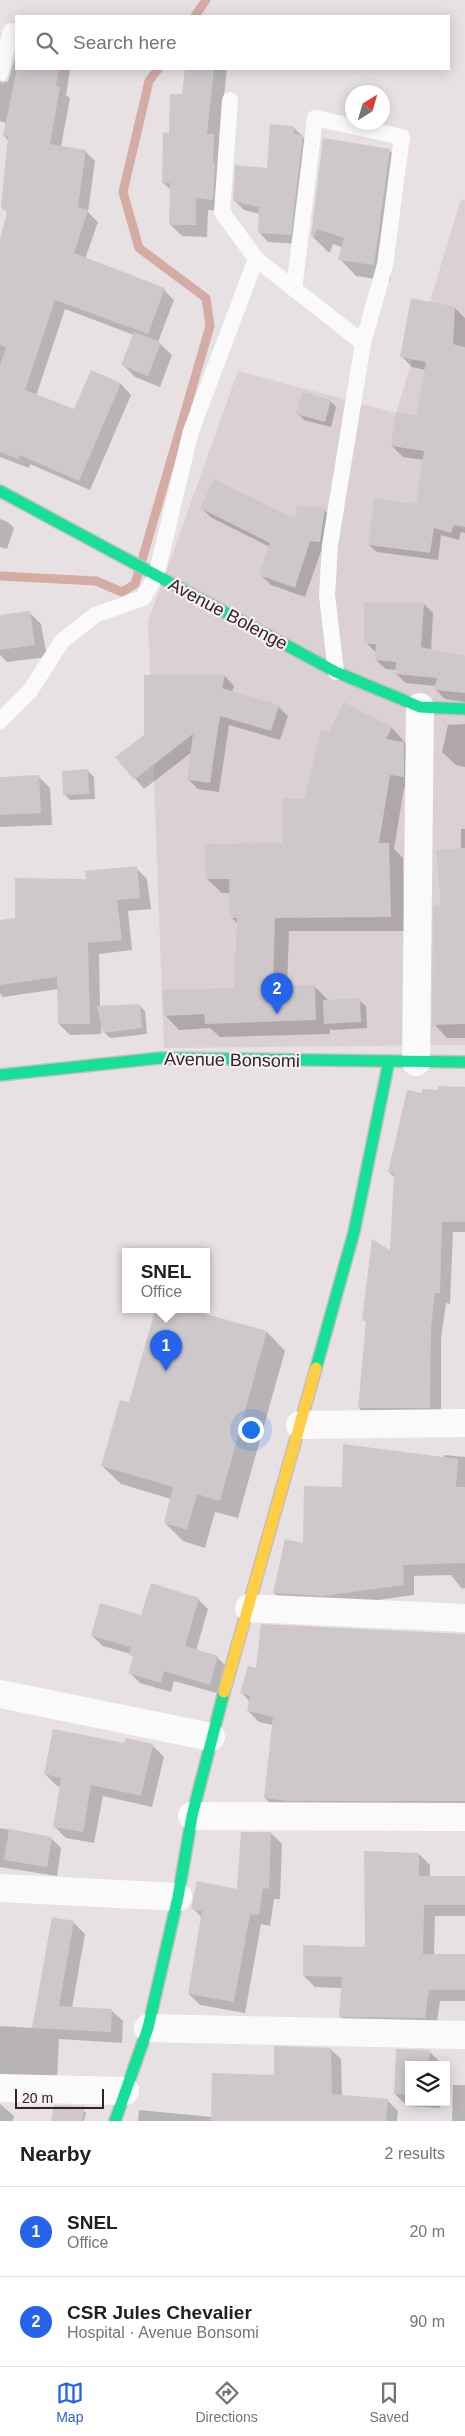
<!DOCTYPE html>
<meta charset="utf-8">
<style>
body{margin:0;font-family:Helvetica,sans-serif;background:#f2f2f2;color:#202124}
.controls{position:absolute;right:15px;bottom:15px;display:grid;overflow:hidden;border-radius:0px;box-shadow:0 2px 12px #0003}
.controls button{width:45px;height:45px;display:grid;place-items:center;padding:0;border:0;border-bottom:1px solid #e0e0e0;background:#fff;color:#202124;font:25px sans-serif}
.compass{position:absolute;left:345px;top:85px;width:45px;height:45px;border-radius:50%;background:#fff;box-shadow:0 2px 12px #0003;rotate:37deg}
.scale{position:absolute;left:15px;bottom:12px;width:89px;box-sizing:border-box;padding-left:5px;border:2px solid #382126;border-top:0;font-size:14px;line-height:18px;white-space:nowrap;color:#382126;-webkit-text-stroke:4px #f6eff2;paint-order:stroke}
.you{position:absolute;left:250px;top:1429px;width:18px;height:18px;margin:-12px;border:4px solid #fff;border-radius:50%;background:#1a73e8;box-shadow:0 0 0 8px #1a73e833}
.badge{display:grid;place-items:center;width:32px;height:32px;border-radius:50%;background:#2563eb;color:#fff;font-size:16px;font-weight:700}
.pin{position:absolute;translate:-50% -41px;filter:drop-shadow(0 1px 2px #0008)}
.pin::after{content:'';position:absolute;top:26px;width:18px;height:15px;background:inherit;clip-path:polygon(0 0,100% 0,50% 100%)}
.popup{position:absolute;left:122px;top:1248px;width:88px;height:65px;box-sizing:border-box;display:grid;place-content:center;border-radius:0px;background:#fff;filter:drop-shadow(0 1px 4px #0005);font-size:16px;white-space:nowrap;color:#757577}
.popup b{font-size:19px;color:#202124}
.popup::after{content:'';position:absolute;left:50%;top:100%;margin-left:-10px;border:10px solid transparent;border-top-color:#fff}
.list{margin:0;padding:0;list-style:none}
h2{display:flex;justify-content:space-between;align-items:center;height:65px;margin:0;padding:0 20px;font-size:21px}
h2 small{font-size:16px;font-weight:400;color:#757577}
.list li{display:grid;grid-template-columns:32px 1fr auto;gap:15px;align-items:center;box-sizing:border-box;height:90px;padding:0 20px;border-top:1px solid #e0e0e0}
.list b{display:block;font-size:19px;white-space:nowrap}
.list p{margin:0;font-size:16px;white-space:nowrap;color:#757577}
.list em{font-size:16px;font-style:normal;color:#757577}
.icon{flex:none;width:28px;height:28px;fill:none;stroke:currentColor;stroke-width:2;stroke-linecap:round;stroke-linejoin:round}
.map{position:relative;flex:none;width:465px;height:2121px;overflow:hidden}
.search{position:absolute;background:#fff;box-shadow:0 2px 12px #0003;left:15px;right:15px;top:15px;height:55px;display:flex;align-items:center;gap:12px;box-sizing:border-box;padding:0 18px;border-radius:0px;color:#757577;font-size:19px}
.sheet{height:245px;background:#fff}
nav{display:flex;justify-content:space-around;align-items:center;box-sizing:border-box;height:70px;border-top:1px solid #e0e0e0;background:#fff;font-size:14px;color:#757577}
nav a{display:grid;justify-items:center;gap:2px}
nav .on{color:#2563eb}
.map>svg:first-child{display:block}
</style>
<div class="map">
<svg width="465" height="2121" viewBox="0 0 465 2121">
<rect width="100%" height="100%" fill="#e7e1e4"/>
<!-- built -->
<polygon fill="#dbd1d5" points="461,199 465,200 465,1045 164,1048 148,622 238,371 396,413"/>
<!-- shadow -->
<g fill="#0003">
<polygon points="0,52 6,58 1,83 8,81 16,55 16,69 70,70 66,95 70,98 61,147 85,151 95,161 88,212 98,222 85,259 164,290 174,300 158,342 172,355 160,387 135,377 123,365 134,335 65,309 36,396 75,411 92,372 121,384 131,395 90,490 30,464 29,468 0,457 0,244 8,213 9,141 3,135 6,123 0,121"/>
<polygon points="187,69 227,69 219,141 225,147 224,211 208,210 207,237 182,236 170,224 171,190 163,183 170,134 184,95"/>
<polygon points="294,128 312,146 300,244 268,242 259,232 260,214 244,210 234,200 269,169"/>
<polygon points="324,140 390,151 406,167 390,281 356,276 340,259 343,248 333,244 330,252 328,252 312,236"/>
<polygon points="455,308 465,318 465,533 461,532 459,540 441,535 438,560 377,552 369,545 417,505 424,460 403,457 392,446 417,416 426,370 412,367 401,356"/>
<polygon points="330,401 336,407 331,427 304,420 298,414"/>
<polygon points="201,508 296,521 324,510 335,520 330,552 321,551 305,597 271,585 260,574 270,547 212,518"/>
<polygon points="0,519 8,522 14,528 7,549 0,547"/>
<polygon points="424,604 433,613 431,651 465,658 465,702 445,699 436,690 436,686 406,683 396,674 397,670 386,669 376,660 377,653 366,643"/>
<polygon points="29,612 41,624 47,657 7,662 0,655 0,616"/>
<polygon points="225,676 234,686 232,692 278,706 288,716 280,740 229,725 219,792 198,789 188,779 192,752 144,789 117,757"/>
<polygon points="345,704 392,728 418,757 417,791 404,788 394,849 403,858 404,931 289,931 287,987 314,986 329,1001 359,1000 366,1006 367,1028 332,1030 330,1028 330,1034 220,1037 210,1028 179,1030 165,1015 236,989 238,924 231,917 230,893 222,893 207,879 283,845 305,800 329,733"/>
<polygon points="465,724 465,767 456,765 442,752 448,725"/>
<polygon points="88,771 94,777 95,799 70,800 64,794"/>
<polygon points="38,776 50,788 52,825 0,827 0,778"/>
<polygon points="461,829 465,829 465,1038 447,1038 434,1024 443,908 461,850"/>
<polygon points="136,868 147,879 151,909 128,911 132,950 99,954 100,1008 139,1005 145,1011 147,1034 110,1038 104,1032 102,1022 101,1034 70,1035 59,1024 58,989 3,997 0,993 0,922 16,919 87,881"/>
<polygon points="465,1089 465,1232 453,1232 450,1304 446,1303 441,1339 441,1418 370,1419 359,1408 367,1323 364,1320 391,1253 395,1178 389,1172 423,1094"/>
<polygon points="156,1310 187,1310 267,1332 285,1351 238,1518 215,1512 205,1548 183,1541 165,1523 171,1499 121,1484 102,1466 130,1403"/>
<polygon points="444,1455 465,1457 465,1588 462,1589 451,1575 414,1576 414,1595 335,1606 285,1604 274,1593 286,1540 304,1544 343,1488 444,1459"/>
<polygon points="198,1599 208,1609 196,1651 218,1658 228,1668 220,1694 174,1681 171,1692 140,1683 130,1673 134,1659 131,1654 103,1646 92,1636 142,1616"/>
<polygon points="465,1635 465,1812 276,1809 265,1798 273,1725 259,1722 248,1711 250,1702 242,1693 257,1670"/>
<polygon points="125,1745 152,1745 164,1757 152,1807 103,1796 94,1843 66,1838 54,1826 61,1787 57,1786 45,1774"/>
<polygon points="0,1828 51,1838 61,1848 57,1876 0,1867"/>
<polygon points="242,1833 271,1833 282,1844 280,1899 274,1899 270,1926 261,1924 245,2013 200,2005 189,1994 202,1918 193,1908 238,1891"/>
<polygon points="419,1854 430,1865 430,1877 465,1877 465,1916 435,1916 434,1955 465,1955 465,2001 440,2001 436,2029 352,2028 340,2016 342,1988 315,1987 304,1976 364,1948"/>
<polygon points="53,1919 74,1923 85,1934 72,2008 111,2010 123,2021 122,2043 59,2039 57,2081 0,2089 0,2026 33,2028"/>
<polygon points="330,2049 341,2059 342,2096 387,2100 398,2111 397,2121 138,2121 139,2110 212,2117 275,2076"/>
<polygon points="397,2050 429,2051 441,2063 409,2065 409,2102 440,2102 440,2108 407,2106 395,2094"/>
<polygon points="453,2085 465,2085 465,2121 452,2121"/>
<polygon points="0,2104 14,2116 13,2121 0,2121"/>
<polygon points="80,2107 86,2113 84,2121 53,2121"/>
</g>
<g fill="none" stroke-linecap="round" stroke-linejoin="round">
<!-- stream -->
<g stroke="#d4aca4" stroke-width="9">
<polyline points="195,16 206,0"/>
<polyline points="0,576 96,581 122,592 135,584 210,326 206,298 139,248 123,192 149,81 158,69"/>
</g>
</g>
<!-- building -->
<g fill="#cec8ca">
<polygon points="17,69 59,69 56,86 60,87 50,144 86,150 78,207 88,210 74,253 165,288 148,334 55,300 25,390 74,409 91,370 121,383 79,481 20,455 18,459 0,452 0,366 6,347 0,345 0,239 7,212 1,208 8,137 3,136"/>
<polygon points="185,69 214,69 207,134 214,134 213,163 215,164 213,200 196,198 196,225 169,225 170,183 162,183 163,132 169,133 170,94 182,94"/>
<polygon points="270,124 294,126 294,134 303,135 291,235 258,233 259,207 233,201 235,165 267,168"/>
<polygon points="323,138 390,149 374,265 338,260 344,238 317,229 314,237 311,236"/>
<polygon points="411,298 455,307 453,344 465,347 465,527 454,525 451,533 434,528 430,553 368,545 374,498 416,504 424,451 391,446 396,412 416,415 426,362 400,357"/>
<polygon points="134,332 161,342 148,376 121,365"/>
<polygon points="302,392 331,400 325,422 296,414"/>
<polygon points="214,479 295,519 297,505 325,508 320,542 310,541 295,588 259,575 270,543 200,508"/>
<polygon points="364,602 424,603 421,647 465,656 465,693 434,690 437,678 395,674 396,662 375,660 376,644 364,644"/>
<polygon points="30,611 35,645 0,650 0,615"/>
<polygon points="144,675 225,675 222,688 279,705 271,731 220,716 210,783 187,780 193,734 134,780 115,757 144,735"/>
<polygon points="344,702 392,727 386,739 404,742 404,777 390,775 379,843 389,843 391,917 275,918 273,986 315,985 316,1020 205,1024 204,1014 164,1016 162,990 234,988 237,918 230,918 229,879 206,879 205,844 282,843 283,798 304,799 321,730 329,732"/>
<polygon points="88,769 89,794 63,795 62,771"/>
<polygon points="39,775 41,813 0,815 0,777"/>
<polygon points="465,848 465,1024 432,1025 433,906 441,906 436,850"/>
<polygon points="137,866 140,898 117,900 122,940 88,943 90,1024 58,1024 57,977 0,985 0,920 15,918 15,878 86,879 85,871"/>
<polygon points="360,998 361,1022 324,1024 323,1000"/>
<polygon points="140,1004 142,1028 103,1033 97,1006"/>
<polygon points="438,1086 465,1087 465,1222 442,1222 440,1293 435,1293 431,1327 430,1408 358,1408 366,1321 362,1320 372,1239 390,1250 394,1174 388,1172 407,1090 422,1093 422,1089 438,1090"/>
<polygon points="155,1310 192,1310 267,1331 220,1501 197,1494 187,1530 164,1523 173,1487 101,1466 120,1400 129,1402"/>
<polygon points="343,1444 458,1459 456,1487 465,1487 465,1563 403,1565 404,1585 323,1596 273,1593 285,1539 303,1543 304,1486 342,1487"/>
<polygon points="151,1583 199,1598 185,1646 218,1656 210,1685 164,1671 161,1683 128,1673 133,1657 129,1655 131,1647 91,1636 100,1603 141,1615"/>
<polygon points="261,1624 465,1634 465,1801 288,1801 264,1798 273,1717 247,1711 250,1696 240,1693 248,1666 256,1668"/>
<polygon points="53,1729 124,1743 126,1738 153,1744 141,1796 91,1785 83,1832 53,1827 61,1778 44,1774"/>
<polygon points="9,1829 52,1837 47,1867 4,1860"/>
<polygon points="241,1832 271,1832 269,1889 263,1888 259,1915 250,1914 234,2002 188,1994 202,1911 191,1909 197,1881 237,1889"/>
<polygon points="364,1851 419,1853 419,1876 465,1876 465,1905 424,1905 423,1954 465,1954 465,1990 429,1990 425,2018 339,2017 342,1977 303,1976 303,1945 364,1947 365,1944"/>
<polygon points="52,1917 74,1921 59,2006 112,2009 111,2032 32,2028"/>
<polygon points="274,2046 331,2048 332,2094 388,2099 386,2121 211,2121 212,2073 274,2075"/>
<polygon points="396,2049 430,2050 429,2065 409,2065 409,2095 394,2094"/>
<polygon points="54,2105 85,2106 82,2121 51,2121"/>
</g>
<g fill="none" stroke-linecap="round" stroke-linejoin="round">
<!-- fast casing -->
<g stroke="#c6bec1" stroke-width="14">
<g id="fast">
<polyline points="0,491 336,672 420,707 465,709"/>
<polyline points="0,1075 160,1058 465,1062"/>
<polyline points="316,1368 354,1232 389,1061"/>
<polyline points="115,2121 148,2028 178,1897 192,1816 224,1692"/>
</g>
</g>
<!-- slow casing -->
<g stroke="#c6bec1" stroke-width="14">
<polyline id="slow" points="224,1692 316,1368"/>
</g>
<!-- lane -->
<g stroke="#fbfafb" stroke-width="16">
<polyline points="0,73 11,31"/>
<polyline points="256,259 363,343"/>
<polyline points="294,289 315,118 402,137 385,265 363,343 330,545 327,595 336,672"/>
<polyline points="0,721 30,691 62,641 95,615 143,598 156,576 191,431 256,259 222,212 230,100"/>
</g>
<!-- street -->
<g stroke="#fbfafb" stroke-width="28">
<polyline points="416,1062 420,707"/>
<polyline points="300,1425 465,1423"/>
<polyline points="249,1608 465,1618"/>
<polyline points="0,1694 211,1737"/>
<polyline points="192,1816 465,1817"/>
<polyline points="0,1888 178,1897"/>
<polyline points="148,2028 465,2035"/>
<polyline points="0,2088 125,2091"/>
</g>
<!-- fast -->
<use href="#fast" stroke="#16e098" stroke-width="11"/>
<!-- slow -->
<use href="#slow" stroke="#ffcf43" stroke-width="11"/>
</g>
<g text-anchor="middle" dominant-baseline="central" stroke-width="4.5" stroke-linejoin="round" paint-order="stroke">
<!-- street labels -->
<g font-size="18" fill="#382126" stroke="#f6eff2">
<text transform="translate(228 614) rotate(28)">Avenue Bolenge</text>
<text transform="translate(232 1060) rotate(1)">Avenue Bonsomi</text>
</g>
</g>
</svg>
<div class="controls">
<button><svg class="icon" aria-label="layers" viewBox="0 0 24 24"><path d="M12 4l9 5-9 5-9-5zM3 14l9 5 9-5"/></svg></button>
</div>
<svg class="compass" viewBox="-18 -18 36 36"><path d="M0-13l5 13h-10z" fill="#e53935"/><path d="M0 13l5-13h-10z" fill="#757577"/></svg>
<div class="scale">20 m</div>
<div class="you"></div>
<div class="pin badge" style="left:166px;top:1371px">1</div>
<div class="popup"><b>SNEL</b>Office</div>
<div class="pin badge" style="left:277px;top:1014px">2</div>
<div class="search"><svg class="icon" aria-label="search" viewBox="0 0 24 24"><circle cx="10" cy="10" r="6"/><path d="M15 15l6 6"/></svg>Search here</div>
</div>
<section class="sheet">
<h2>Nearby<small>2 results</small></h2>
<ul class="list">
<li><span class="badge">1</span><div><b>SNEL</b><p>Office</p></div><em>20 m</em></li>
<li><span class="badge">2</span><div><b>CSR Jules Chevalier</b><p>Hospital · Avenue Bonsomi</p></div><em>90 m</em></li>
</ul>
</section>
<nav>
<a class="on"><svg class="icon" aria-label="map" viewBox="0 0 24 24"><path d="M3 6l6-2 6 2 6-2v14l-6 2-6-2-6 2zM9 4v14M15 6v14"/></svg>Map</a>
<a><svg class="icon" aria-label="directions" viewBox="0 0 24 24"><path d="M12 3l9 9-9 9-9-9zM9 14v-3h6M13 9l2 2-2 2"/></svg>Directions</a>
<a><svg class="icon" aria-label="saved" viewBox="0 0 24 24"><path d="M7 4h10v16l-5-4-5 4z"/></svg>Saved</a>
</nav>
